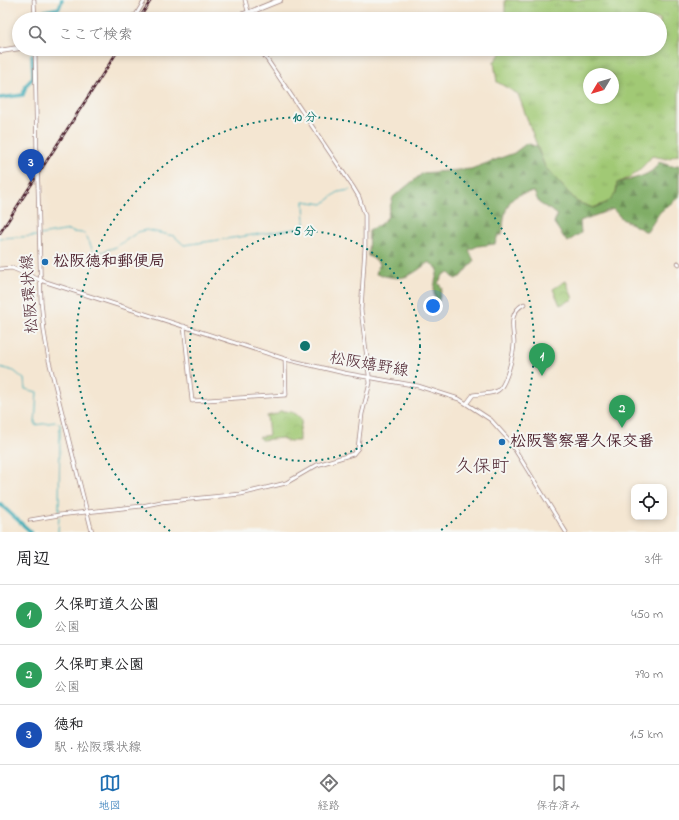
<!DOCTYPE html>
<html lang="ja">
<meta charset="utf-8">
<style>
body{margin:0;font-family:"Indie Flower","Klee One",sans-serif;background:#f2f2f2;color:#202124}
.controls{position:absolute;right:12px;bottom:12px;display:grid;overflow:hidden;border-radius:8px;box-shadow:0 2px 6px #0003}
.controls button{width:36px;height:36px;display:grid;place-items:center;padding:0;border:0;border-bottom:1px solid #e0e0e0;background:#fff;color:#202124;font:20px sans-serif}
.compass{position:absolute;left:583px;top:68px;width:36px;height:36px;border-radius:50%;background:#fff;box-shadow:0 2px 6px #0003;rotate:232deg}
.you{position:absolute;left:433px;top:306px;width:14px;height:14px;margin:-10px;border:3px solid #fff;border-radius:50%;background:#1a73e8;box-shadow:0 0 0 6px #1a73e833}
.badge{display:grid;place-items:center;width:26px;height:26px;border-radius:50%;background:#1f6fb2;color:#fff;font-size:13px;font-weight:700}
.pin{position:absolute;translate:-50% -33px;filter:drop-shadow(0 1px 2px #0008)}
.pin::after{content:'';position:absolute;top:21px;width:14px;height:12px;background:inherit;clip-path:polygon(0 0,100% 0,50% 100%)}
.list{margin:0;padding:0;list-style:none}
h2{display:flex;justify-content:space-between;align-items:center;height:52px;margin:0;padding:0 16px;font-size:17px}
h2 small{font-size:13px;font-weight:400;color:#757577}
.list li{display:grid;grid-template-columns:26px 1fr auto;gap:12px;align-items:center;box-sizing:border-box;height:60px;padding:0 16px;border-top:1px solid #e0e0e0}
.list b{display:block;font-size:15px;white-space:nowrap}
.list p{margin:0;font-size:13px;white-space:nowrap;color:#757577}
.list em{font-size:13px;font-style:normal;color:#757577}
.icon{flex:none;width:22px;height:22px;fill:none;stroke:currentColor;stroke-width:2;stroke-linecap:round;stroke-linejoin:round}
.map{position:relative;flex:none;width:679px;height:532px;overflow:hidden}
.search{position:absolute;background:#fff;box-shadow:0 2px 6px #0003;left:12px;right:12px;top:12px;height:44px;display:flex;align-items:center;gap:10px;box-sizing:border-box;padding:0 14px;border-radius:22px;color:#757577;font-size:15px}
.sheet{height:232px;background:#fff}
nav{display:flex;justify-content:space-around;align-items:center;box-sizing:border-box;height:56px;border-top:1px solid #e0e0e0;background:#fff;font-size:11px;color:#757577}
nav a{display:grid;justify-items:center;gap:2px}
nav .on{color:#1f6fb2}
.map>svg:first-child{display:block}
</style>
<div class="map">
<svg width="679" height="532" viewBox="0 0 679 532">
<defs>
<pattern id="grass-tufts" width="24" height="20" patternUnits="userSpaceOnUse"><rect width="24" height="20" fill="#a1c974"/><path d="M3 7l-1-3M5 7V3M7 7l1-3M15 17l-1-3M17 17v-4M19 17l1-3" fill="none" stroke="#8cac65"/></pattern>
<pattern id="forest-firs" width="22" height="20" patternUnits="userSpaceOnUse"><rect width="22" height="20" fill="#80ad66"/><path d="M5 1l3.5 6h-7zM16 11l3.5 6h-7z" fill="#6b8c54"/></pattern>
<pattern id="park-crowns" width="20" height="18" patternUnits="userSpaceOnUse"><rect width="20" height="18" fill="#a1c974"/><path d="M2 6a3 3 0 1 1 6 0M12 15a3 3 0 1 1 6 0" fill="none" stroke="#8cac65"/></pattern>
</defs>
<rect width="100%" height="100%" fill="#f6f6f2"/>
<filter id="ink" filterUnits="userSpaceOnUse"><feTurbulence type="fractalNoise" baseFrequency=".025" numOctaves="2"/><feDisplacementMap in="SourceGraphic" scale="8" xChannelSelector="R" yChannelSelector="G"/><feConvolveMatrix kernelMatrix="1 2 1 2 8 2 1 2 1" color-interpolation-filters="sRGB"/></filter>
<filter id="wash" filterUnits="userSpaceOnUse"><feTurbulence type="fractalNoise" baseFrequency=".012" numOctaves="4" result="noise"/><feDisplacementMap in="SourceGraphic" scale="16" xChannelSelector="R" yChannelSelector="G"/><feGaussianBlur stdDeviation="0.9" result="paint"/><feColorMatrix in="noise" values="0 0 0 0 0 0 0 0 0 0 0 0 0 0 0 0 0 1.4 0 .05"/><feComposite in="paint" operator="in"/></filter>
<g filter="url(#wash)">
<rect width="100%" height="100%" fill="#f4e6d2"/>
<!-- grass -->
<path fill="url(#grass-tufts)" stroke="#767450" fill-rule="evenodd" d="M505,0h174v154l-12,5 -15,-3c-10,12 -19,22 -35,27l-1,11 -10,9 -13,5 -16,-6 -32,-35 -27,-73 -21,-12 -3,-20 10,-13h156v-30h-155zM589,74h24v24h-24z"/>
<!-- forest -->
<path fill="url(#forest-firs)" stroke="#656648" d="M527,143l10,4 8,20 32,35 16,6 13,-5 10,-9 1,-11c15,-5 35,-6 42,-21l12,4 8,-1v32l-19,15 -13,20 -25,-13 -9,-10 -33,12 1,12 -14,9 -13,-19 3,-9 -18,-11 -5,-11c-29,1 -29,19 -32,43h-4l-3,9 -17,2 -9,4 5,11 -12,15 -7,3 -6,-6 -5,1 -6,9 4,5 -4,15c-8,-9 -2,-23 0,-34l-9,-7c-23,17 -25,19 -53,12l3,-10 -3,-4 -8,-4 1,-26 10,-5 8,-7 6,-21 30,-24 48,-4 43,-16z"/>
<!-- park -->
<g fill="url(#park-crowns)" stroke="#767450">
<polygon points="566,281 573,299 560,305 553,289"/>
<path d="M280,411c10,0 16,1 22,9l-3,14v7h-13l-4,-3 -21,2 -2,-3 10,-2 -2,-19 9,-2z"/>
</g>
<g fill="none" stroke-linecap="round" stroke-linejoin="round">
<!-- stream -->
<g stroke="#3cacb7" stroke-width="1">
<polyline points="40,235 70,230 72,232 83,233 87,237 94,253 96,254 116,247 138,232 146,230 174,236 184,245 301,228 305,225 304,201 323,204 338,192 350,190"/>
<polyline points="0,238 37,236"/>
<polyline points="0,367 14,371 24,379 25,389 37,392 35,425 55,422 60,424 59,513"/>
<polyline points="58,532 59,517"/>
</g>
<!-- river -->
<g stroke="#3cacb7" stroke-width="3.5">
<polyline points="32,19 45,11 59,8 62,0"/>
<polyline points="0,98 23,95 26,85 33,78 32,55"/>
<polyline points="0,504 31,532"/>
</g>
</g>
</g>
<g filter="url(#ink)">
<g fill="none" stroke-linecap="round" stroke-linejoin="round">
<!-- secondary casing -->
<g stroke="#9f827e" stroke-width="4.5">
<g id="secondary">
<polyline points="34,0 35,19"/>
<polyline points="245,0 250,19"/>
<polyline points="129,17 136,15 145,0"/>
<polyline points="35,49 37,160"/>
<polyline points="38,187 41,300 44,331 49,361 92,532"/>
<polyline points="678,263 679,264"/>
<polyline points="0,269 12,268 40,280 285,359 344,373 418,386 459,399 491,420 509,440 566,532"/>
<polyline points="184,326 192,401 286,395 285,359"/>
<path d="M467,403l6,-8c7,-2 17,0 24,-4 9,-4 17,-38 17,-49 -1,-15 -6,-29 10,-38"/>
<polyline points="30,520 59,515 142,506 161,502 241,494 286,483 317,465 353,454 358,448 362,414 370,383 361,310 365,247 365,215 359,197 353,187 260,49"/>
</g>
</g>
<!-- primary casing -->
<g stroke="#9f827e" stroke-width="5.5">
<polyline id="primary" points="186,19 214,17 215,19"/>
</g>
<!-- highway casing -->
<g stroke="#9f827e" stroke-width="6">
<g id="highway">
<polyline points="227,19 248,13 280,0"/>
<polyline points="0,51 19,48"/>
</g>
</g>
<!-- secondary -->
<use href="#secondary" stroke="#fff" stroke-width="3"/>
<!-- primary -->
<use href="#primary" stroke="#fff" stroke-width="4"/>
<!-- highway -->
<use href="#highway" stroke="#fff" stroke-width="4.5"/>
<!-- rail casing -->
<g stroke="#4a1f2b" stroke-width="2.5">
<g id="rail">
<polyline points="139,19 151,0"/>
<polyline points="0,233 119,49"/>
</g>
</g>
<!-- rail -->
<use href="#rail" stroke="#f6f6f2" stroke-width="1" stroke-dasharray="3" stroke-linecap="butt"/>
<!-- secondary-bridge casing -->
<g stroke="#9f827e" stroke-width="4.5" stroke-linecap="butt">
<polyline id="secondary-bridge" points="37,160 38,187"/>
</g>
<!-- secondary-bridge -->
<use href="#secondary-bridge" stroke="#fff" stroke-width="3"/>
</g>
</g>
<!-- distance rings -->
<g fill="none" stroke="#0f766e" stroke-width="2" stroke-dasharray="2 4">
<circle cx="305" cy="346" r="115"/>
<path d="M170 531A229 229 0 1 1 440 531"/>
</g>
<!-- markers -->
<g fill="#1f6fb2" stroke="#f6f6f2" stroke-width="1.5">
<circle cx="45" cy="262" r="4"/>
<circle cx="502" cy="442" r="4"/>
</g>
<g text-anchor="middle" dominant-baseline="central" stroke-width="4" stroke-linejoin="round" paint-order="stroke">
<!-- poi labels -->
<g font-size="16" font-weight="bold" fill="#4a1f2b" stroke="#f6f6f2" text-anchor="start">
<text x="53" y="262">松阪徳和郵便局</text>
<text x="510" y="442">松阪警察署久保交番</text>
</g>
<!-- street labels -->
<g font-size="16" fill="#4a1f2b" stroke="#f6f6f2">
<text transform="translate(30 294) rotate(-94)">松阪環状線</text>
<text transform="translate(369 365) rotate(10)">松阪嬉野線</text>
</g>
<!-- quarter labels -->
<g font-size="18" fill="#4a1f2b" stroke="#f6f6f2">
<text x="482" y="468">久保町</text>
</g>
</g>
<circle cx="305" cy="346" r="6" fill="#0f766e" stroke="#f6f6f2" stroke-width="2"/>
<g font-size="12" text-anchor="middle" font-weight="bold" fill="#0f766e" stroke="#f6f6f2" stroke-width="4" stroke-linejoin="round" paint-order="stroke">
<text x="305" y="121">10 分</text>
<text x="305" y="235">5 分</text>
</g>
</svg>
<div class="controls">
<button><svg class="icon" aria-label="locate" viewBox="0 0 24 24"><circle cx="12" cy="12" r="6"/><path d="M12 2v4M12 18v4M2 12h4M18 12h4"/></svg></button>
</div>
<svg class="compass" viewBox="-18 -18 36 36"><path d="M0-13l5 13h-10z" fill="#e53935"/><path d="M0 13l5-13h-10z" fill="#757577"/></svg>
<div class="you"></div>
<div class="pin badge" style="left:542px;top:376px;background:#2e9e5b">1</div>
<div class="pin badge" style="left:622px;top:428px;background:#2e9e5b">2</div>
<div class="pin badge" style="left:31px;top:182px;background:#1a4fb4">3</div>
<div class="search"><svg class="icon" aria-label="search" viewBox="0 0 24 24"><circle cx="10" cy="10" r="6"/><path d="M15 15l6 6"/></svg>ここで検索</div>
</div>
<section class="sheet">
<h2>周辺<small>3件</small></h2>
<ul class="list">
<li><span class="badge" style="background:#2e9e5b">1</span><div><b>久保町道久公園</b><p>公園</p></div><em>450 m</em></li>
<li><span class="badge" style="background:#2e9e5b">2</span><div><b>久保町東公園</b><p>公園</p></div><em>790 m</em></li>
<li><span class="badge" style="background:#1a4fb4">3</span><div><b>徳和</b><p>駅 · 松阪環状線</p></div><em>1.5 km</em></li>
</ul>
</section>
<nav>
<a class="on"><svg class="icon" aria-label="map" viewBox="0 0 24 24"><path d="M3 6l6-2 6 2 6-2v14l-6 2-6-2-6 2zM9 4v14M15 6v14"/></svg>地図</a>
<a><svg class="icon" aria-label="directions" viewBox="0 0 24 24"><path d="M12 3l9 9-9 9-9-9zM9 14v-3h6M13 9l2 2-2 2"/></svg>経路</a>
<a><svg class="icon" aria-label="saved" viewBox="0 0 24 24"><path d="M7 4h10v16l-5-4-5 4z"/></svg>保存済み</a>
</nav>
